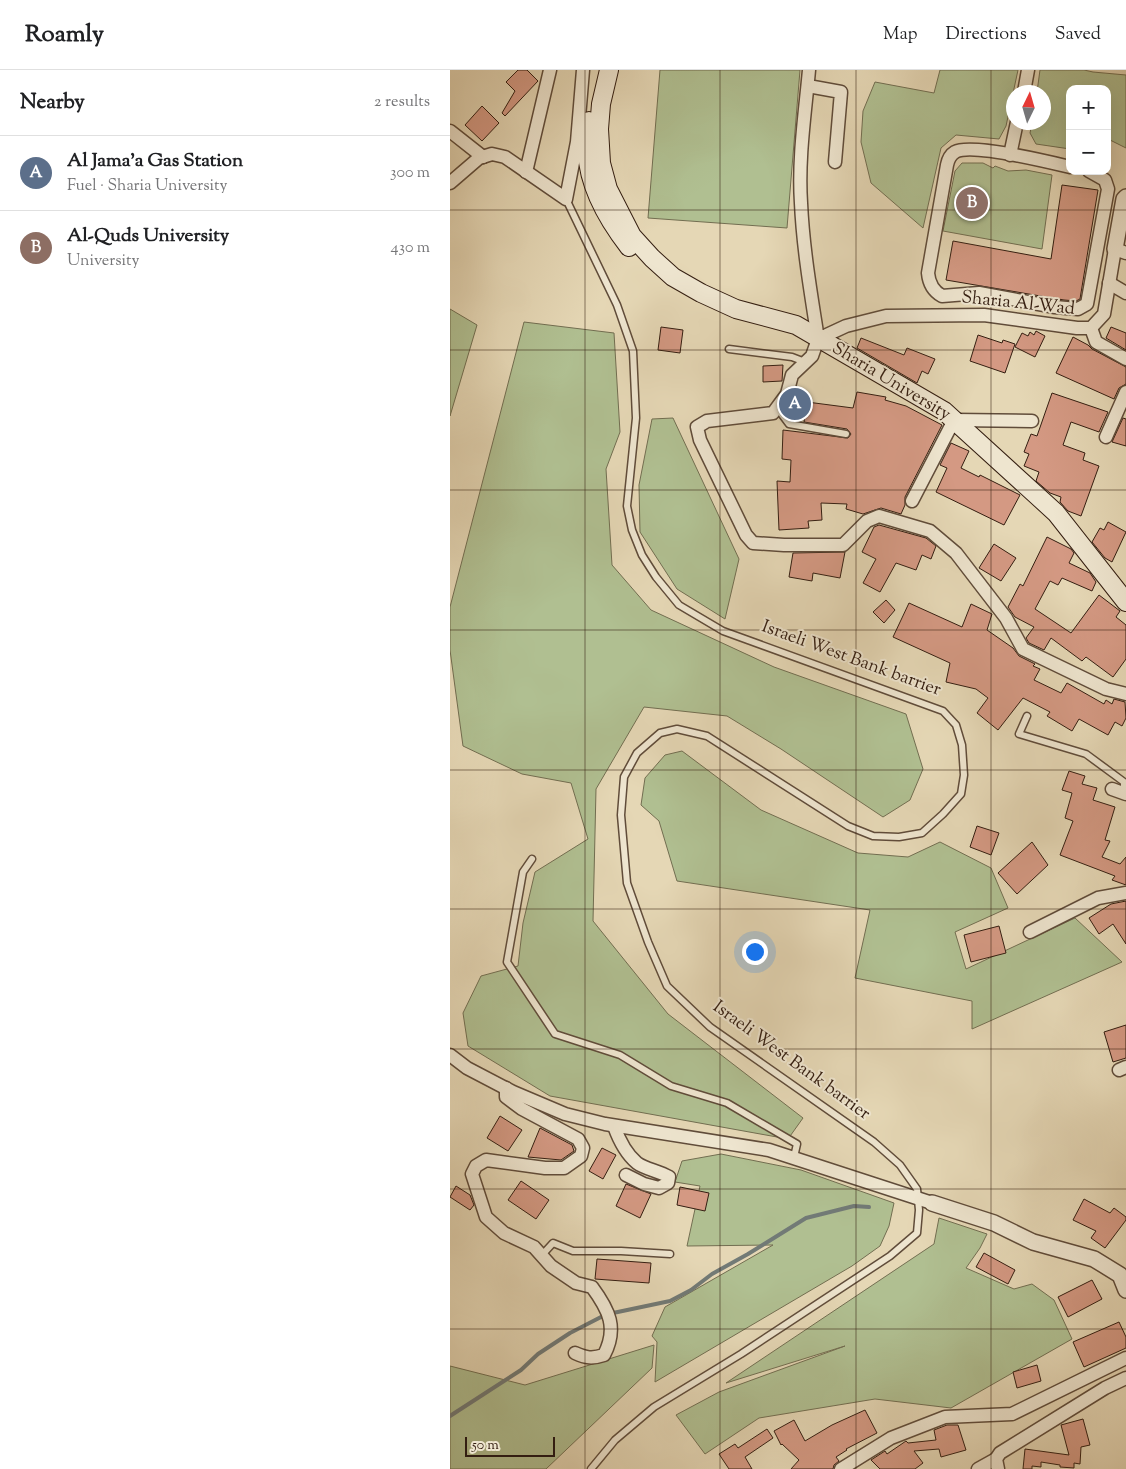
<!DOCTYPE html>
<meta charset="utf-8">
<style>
body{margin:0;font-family:"Sorts Mill Goudy",serif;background:#f2f2f2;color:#202124}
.controls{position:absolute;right:15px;top:15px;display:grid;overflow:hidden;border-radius:10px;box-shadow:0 5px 20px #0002}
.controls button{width:45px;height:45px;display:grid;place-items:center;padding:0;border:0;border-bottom:1px solid #e0e0e0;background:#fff;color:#202124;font:25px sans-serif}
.compass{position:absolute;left:556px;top:15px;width:45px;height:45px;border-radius:50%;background:#fff;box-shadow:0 5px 20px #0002;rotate:5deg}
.scale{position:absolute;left:15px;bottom:12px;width:90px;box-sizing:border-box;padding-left:5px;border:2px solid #341e11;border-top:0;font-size:14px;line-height:18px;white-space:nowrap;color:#341e11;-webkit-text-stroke:4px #eee5cf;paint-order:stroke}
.you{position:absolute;left:304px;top:881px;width:18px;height:18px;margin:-12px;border:4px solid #fff;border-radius:50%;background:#1a73e8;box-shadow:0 0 0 8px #1a73e833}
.badge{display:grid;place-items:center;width:32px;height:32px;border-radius:50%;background:#8f2418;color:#fff;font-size:16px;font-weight:700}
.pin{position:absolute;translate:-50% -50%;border:2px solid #fff;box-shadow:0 1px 5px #0006}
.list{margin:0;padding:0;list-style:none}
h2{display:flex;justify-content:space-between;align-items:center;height:65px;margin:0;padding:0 20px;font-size:21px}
h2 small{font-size:16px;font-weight:400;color:#757577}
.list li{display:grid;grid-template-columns:32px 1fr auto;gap:15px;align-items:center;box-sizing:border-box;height:75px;padding:0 20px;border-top:1px solid #e0e0e0}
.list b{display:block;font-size:19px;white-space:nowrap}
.list p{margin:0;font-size:16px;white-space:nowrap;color:#757577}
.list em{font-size:16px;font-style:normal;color:#757577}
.map{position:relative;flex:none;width:676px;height:1399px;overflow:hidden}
header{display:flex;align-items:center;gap:30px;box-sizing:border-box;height:70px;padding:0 25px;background:#fff;border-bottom:1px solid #e0e0e0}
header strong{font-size:24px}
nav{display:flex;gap:28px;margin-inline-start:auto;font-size:18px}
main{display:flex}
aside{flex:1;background:#fff}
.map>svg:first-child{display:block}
</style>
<header>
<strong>Roamly</strong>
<nav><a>Map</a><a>Directions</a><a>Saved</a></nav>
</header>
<main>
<aside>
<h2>Nearby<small>2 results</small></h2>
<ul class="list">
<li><span class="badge" style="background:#5c6f8a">A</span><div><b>Al Jama'a Gas Station</b><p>Fuel · Sharia University</p></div><em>300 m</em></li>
<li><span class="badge" style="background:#8d6e63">B</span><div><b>Al-Quds University</b><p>University</p></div><em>430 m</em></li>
</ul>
</aside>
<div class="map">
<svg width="676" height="1399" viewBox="0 0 676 1399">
<rect width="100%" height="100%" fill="#e5d7b5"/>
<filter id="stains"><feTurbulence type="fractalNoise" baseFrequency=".004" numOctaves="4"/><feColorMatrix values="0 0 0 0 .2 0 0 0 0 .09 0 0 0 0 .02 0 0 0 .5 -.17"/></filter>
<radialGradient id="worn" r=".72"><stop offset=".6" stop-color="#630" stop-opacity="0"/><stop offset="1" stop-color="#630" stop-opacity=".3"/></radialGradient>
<!-- green -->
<g fill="#b0bf91" stroke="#726e51">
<polygon points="210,0 350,0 337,158 198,148"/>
<polygon points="490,0 568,0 556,56 549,69 506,65 491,78 473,158 421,113 411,72 413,41 425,12 484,23"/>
<polygon points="590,0 634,0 643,2 676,5 676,78 660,70 657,72 657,19 620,19 620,79 586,74 580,63 582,53 594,52 594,22 587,22"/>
<polygon points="512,93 533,93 543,98 545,96 558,101 576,100 602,105 592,179 493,161 505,101"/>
<polygon points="0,239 27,255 0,346"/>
<polygon points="74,252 164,263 170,362 156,399 162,495 201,540 324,597 456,644 473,699 460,730 433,747 331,679 277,646 194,637 146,719 143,851 218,944 353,1048 338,1069 100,1026 18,976 13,943 31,906 68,896 73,853 85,802 138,769 121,713 72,704 13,676 0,580 0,537"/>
<polygon points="223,348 289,489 275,549 227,519 190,462 189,415 202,349"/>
<polygon points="232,681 311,740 408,783 458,787 490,772 541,798 558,838 505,862 516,899 625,848 672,892 522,959 522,931 405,908 420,840 227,811 209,751 191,735 195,708 215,685"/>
<polygon points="271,1084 351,1100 444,1133 439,1156 430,1176 402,1196 205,1312 207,1272 202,1266 215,1237 323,1175 237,1176 250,1116 225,1112 232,1091"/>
<polygon points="489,1148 537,1164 530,1178 516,1198 564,1219 582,1214 604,1230 622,1269 501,1338 425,1329 309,1348 255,1384 226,1345 269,1322 395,1276 276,1313 484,1174"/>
<polygon points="204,1275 202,1298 96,1399 0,1399 0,1296 75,1315"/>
</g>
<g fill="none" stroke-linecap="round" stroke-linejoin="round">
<!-- stream -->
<g stroke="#727a76" stroke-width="4">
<polyline points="163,1243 220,1231 241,1220 262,1204 298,1184 356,1148 404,1136 419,1137"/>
<polyline points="0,1346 71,1300 88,1284 120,1263 151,1247"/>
</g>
</g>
<!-- building -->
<g fill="#d49983" stroke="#341e11">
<polygon points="68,0 77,0 88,11 55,46 52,43 65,21 56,12"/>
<polygon points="32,36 49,53 32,71 15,55"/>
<polygon points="612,115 648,120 630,229 626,231 614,230 496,210 503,171 601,189"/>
<polygon points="211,257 233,260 230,283 208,280"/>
<polygon points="661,257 676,263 676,280 656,268"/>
<polygon points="586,261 595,266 585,287 565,277 572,263 578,266 580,262 584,265"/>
<polygon points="528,265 552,273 553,270 565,274 555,303 520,291"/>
<polygon points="623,267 638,275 642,279 676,297 676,314 669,318 664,329 606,303"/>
<polygon points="411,268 454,285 457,278 485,289 478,304 472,301 467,313 407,278"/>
<polygon points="333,295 332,311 313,312 313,296"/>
<polygon points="407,322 436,327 435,330 456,336 492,355 455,427 455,435 451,444 431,438 413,444 396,439 397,434 371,433 372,450 358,451 359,458 329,460 327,411 340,412 341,390 332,389 333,360 398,368 401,364 397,359 354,352 357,332 403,338"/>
<polygon points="602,323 658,342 649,362 621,352 613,375 635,383 633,390 649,396 631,446 618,441 610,432 611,427 600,423 586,411 589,402 574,396 579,384 574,382 581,364 587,366"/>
<polygon points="673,348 676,349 676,376 662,372"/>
<polygon points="501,373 519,381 511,398 529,407 530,405 570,425 554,455 486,422 497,398 490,395"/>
<polygon points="658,452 676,462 662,492 655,488 642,472 650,458 654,460"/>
<polygon points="429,455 476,468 486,476 481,489 472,485 466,500 446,493 430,522 413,513 426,489 412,482 424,457"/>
<polygon points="597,467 621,479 624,483 619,493 640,503 646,512 642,521 612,508 608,515 600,511 585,539 621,563 649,525 670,541 666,547 676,555 676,589 663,607 636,587 632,591 601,568 594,580 579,573 576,568 584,557 565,547 558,537 570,514 573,516"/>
<polygon points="544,474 566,488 551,511 529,498"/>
<polygon points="395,482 390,508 363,503 362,511 339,507 343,483"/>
<polygon points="436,530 445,540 434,553 423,542"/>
<polygon points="459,533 512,557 521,534 542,544 537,560 563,578 569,586 585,594 583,596 590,599 584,610 611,623 617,613 654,634 656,630 662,634 664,629 675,632 676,648 672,656 665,652 658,665 629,649 622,661 597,646 600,642 573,628 548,660 527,643 538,628 526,619 496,612 500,593 443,567"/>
<polygon points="619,701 635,706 632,714 647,718 643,730 665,737 655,770 660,771 652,787 670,794 676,787 676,815 662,810 665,806 610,785 623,751 615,748 622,723 612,720"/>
<polygon points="527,756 549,763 541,785 520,777"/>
<polygon points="582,772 598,795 567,824 548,803"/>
<polygon points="676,831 676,874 663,854 649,864 639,848 661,834"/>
<polygon points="549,856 556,883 521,892 514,865"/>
<polygon points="676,955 676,988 663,992 654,962"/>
<polygon points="50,1046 72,1060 58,1081 37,1068"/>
<polygon points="90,1058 122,1075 124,1081 111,1090 78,1087"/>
<polygon points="152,1078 166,1085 153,1109 139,1101"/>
<polygon points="71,1111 99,1130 86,1149 58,1130"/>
<polygon points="176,1114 201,1124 190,1148 166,1136"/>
<polygon points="6,1116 20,1125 24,1135 20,1140 0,1127"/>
<polygon points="230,1117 259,1123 255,1141 227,1135"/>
<polygon points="634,1129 660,1143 664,1138 676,1147 676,1150 655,1178 641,1168 646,1161 623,1150"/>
<polygon points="534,1183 565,1200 558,1214 526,1197"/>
<polygon points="147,1189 201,1193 199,1213 145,1209"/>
<polygon points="642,1210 652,1229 618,1247 608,1227"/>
<polygon points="669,1252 676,1267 676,1278 634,1297 623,1272"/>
<polygon points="587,1295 591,1311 567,1318 563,1302"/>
<polygon points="415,1340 427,1363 396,1379 397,1380 386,1387 389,1391 384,1395 383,1399 341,1399 349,1390 332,1374 331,1375 324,1361 344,1350 355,1371 382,1355"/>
<polygon points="633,1349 640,1375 631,1377 630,1394 624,1393 624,1398 610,1397 610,1395 591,1392 591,1397 582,1396 582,1399 573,1399 575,1379 619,1385 611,1355"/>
<polygon points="497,1355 508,1355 516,1380 491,1387 489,1379 464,1381 473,1393 465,1399 430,1399 421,1390 435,1381 437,1384 456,1371 458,1373 486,1370 484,1360"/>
<polygon points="317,1359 323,1368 295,1387 302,1399 279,1399 269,1384 285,1374 288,1378"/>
</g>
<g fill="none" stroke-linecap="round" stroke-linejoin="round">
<!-- service casing -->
<g stroke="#604c3a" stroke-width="9">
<g id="service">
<polyline points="116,129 167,235 183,281 186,348 177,436 182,460 192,485 206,507 229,535 273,561 493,641 506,655 512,675 514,705 511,724 493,744 472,763 449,767 423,766 398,756 257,666 227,659 210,663 187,683 174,707 171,745 177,813 198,872 217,916 260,957 424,1072 450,1095 467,1119 469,1140 467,1163 440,1186 291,1284 204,1337 165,1370 141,1399"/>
<polyline points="279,279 342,287 355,292"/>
<polyline points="327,338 339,354 396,364"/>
<polyline points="577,646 569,664 636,684 674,712 674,723"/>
<polyline points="82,789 73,802 57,892 105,964 170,985 221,1016 277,1033 347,1074 344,1087"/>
<polyline points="92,1185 103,1173 123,1181 171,1181 220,1184"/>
</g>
</g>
<!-- minor casing -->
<g stroke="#604c3a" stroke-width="15">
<g id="minor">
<path d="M359,0c-4,44 -11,89 -8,133 2,45 10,91 17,136"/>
<polyline points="358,16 391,22 385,92"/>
<polyline points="574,22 578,0"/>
<polyline points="0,61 33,87"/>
<polyline points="560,85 567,52"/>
<path d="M620,97c-21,-5 -99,-24 -115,-15 -5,3 -7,8 -8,13l-19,108c1,11 5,18 14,23l37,-3 76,14 23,2 9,-5 21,-115 -3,-9 -16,-9"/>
<polyline points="76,102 100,0"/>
<polyline points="0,113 29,88 42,84 55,87 116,129 127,72 133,0"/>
<polyline points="659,213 676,223"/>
<polyline points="641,258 646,272 676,289"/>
<polyline points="368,269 362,286 342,305 337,324 323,343 257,351 247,357 250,370 296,465 303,473 334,475 393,475 417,451 429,446 480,461 506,483 556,548 573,579 656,619 676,624"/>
<polyline points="368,269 396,256 436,246 534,245 627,258 641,258 654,244 665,179 676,183"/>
<polyline points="656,367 676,322"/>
<polyline points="462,431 504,350 582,351"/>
<polyline points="662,719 676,724"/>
<polyline points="580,862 648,828 676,823"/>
<polyline points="0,985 17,998 63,1022 115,1044 155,1054 319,1080 482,1133"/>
<polyline points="669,1000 676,997"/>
<path d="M56,1018v9l16,12 56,30 5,9 -2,8 -17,12h-19l-59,-8 -10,6 -4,8 14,43 18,16 30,14 17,19 25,17 16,4c17,23 26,41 12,68 -12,4 -18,3 -29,-2"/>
<path d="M164,1056c5,14 11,27 23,37 8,6 22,8 32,14l-1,6 -9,5 -15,-4 -18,-9"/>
<polyline points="391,1399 441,1368 495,1347 562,1344 676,1288"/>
<polyline points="528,1399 546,1389"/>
<polyline points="548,1399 546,1389 550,1383 655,1318 676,1308"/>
</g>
</g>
<!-- tertiary casing -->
<g stroke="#604c3a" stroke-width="18">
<g id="tertiary">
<polyline points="665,179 674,129 676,127"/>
<polyline points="482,1133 544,1153 583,1172 644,1189 670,1205 676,1220"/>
</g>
</g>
<!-- secondary casing -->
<g stroke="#341e11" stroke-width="20">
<g id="secondary">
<polyline points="159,0 151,34 149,59 151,93 158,119 182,166 202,188 223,207 251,223 286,239 346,255 494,341 606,443 676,532"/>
<path d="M139,51c0,10 -2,21 -2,31 2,36 21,68 42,95"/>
</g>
</g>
<!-- service -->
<use href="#service" stroke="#eee5cf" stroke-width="6"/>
<!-- minor -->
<use href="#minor" stroke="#eee5cf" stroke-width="12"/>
<!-- tertiary -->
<use href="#tertiary" stroke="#eee5cf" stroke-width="15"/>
<!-- secondary -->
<use href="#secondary" stroke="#eee5cf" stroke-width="18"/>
</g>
<!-- grid -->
<path fill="none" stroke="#341e11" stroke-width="1" stroke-opacity="0.55" d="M135,0v1399M270,0v1399M406,0v1399M541,0v1399M0,140h676M0,280h676M0,420h676M0,560h676M0,700h676M0,839h676M0,979h676M0,1119h676M0,1259h676"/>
<g text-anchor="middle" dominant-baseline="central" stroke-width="4" stroke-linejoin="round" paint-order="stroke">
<!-- street labels -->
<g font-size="18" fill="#341e11" stroke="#eee5cf">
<text transform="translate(568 234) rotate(6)">Sharia Al-Wad</text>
<text transform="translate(441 312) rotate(31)">Sharia University</text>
<text transform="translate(401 589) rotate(20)">Israeli West Bank barrier</text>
<text transform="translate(341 991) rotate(36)">Israeli West Bank barrier</text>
</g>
</g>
<rect width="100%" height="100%" filter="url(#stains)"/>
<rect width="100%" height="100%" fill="url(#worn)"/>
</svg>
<div class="controls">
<button>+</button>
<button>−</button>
</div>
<svg class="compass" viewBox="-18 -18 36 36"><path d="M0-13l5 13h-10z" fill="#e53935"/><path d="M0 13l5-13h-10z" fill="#757577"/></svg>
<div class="scale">50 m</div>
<div class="you"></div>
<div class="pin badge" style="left:345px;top:334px;background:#5c6f8a">A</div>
<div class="pin badge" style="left:522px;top:133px;background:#8d6e63">B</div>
</div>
</main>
